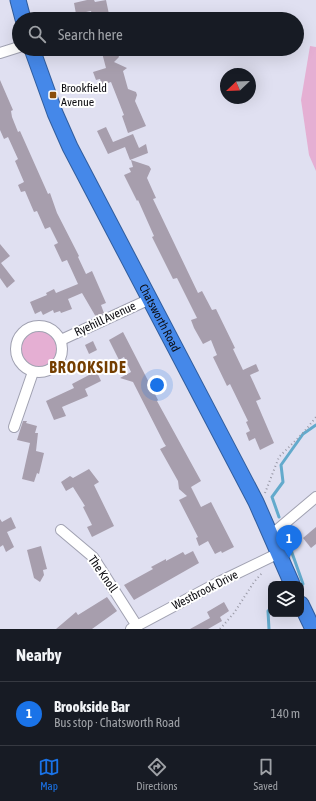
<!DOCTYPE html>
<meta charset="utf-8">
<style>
body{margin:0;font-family:"Asap Condensed",sans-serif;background:#20242c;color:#f1f3f6}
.controls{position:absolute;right:12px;bottom:12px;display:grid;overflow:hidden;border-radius:8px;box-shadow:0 4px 16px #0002}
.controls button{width:36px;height:36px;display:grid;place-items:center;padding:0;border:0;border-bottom:1px solid #363941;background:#171b24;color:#f1f3f6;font:20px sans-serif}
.compass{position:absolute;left:220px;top:68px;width:36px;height:36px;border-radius:50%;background:#171b24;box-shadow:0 4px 16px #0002;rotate:247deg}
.you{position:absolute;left:157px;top:385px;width:14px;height:14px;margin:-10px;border:3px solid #fff;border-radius:50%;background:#1a73e8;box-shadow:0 0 0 6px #1a73e833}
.badge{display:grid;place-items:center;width:26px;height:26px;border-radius:50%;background:#1a73e8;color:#fff;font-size:13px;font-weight:700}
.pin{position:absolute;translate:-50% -33px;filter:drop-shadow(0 1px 2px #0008)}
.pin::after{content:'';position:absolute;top:21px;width:14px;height:12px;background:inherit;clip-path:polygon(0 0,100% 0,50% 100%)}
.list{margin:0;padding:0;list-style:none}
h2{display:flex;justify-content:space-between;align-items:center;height:52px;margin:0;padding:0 16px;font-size:17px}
h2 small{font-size:13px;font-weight:400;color:#9ea1a6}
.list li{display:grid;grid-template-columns:26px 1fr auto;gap:12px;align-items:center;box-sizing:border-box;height:64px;padding:0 16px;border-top:1px solid #363941}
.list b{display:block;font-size:15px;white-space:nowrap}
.list p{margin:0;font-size:13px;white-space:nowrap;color:#9ea1a6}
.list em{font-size:13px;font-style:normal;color:#9ea1a6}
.icon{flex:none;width:22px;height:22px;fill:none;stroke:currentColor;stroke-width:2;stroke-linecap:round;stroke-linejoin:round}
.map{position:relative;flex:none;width:316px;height:629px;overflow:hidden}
.search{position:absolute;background:#171b24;box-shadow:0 4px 16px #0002;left:12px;right:12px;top:12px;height:44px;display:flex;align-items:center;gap:10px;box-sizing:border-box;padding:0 14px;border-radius:22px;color:#9ea1a6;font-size:15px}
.sheet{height:116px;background:#171b24}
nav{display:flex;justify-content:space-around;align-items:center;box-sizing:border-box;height:56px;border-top:1px solid #363941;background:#171b24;font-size:11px;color:#9ea1a6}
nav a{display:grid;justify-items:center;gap:2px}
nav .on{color:#1a73e8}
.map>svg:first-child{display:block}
</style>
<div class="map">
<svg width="316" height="629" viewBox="0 0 316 629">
<rect width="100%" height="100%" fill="#e0e0f1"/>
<!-- green -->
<g fill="#e5afd3">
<polygon points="310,46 316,47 316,171 309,155 301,100"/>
<circle cx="40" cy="349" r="19"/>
</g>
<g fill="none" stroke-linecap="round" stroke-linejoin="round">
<!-- stream -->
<g stroke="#63aacc" stroke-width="3">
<polyline points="279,517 272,497 283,482 281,465 303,434 316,425"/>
<polyline points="285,533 303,584 301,586"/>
<polyline points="269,629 268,611 271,608"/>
</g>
</g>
<!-- building -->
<g fill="#a79ead">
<polygon points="87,0 94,0 95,2 106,0 110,19 100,19 100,17 93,18 91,11 76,14 74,3"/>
<polygon points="101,49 110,49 117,52 119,57 114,62 127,68 123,71 128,89 136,92 137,95 135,101 146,126 128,133 122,116 124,115 111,82 102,85 100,79 96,80 93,72 106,68"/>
<polygon points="0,80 13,110 11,111 12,117 18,132 20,131 48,194 50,193 57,213 79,256 78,257 86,274 92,271 106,303 101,305 104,313 96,317 82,293 68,299 72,309 61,313 60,311 54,313 53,310 43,315 41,311 35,314 30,302 47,295 46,293 54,289 56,293 78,284 67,260 62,262 54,245 58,243 50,227 45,229 37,211 34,212 25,191 21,192 18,185 24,182 15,161 18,159 8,137 4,139 0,130"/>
<polygon points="106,127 113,142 133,134 139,148 146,144 148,153 130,160 125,147 108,154 97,131"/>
<polygon points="131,160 149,166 151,169 147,178 156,198 153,199 198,293 202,291 212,310 216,309 235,348 233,349 243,370 256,364 259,371 250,375 261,399 256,401 274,443 260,450 255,438 249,441 246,433 250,431 246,422 248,421 230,384 227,386 213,357 217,355 211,340 203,344 194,328 191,320 197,318 177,278 173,279 152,237 154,236 138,200 137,201 124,175 131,172 129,168 133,167"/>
<polygon points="0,244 10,256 1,263 15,281 7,288 0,278"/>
<polygon points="123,332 158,400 157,401 201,481 191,487 201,507 211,502 234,547 222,553 221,551 215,554 208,541 199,546 196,538 198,537 179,500 187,496 179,489 178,481 160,449 166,446 164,443 133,382 120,378 131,372 124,357 119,360 109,340"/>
<polygon points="93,341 97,350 89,354 85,345"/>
<polygon points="94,366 101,381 85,389 88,396 62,407 66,416 54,420 46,401 74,388 72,384 89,375 87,370"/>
<polygon points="23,421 27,421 26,423 37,426 35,433 38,433 36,451 44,453 39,474 37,473 34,482 22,479 30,443 17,440"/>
<polygon points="89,469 99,482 94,485 114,526 92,537 87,527 92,525 83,507 85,506 73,487 66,491 61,482 70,476 73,478"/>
<polygon points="11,517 16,528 7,532 14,547 6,552 3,545 0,547 0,519 2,522"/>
<polygon points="316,527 316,544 311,548 303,538"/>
<polygon points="41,546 47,569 43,570 44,575 40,582 34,578 27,550"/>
<polygon points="193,551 199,563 134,600 124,585 153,569 151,567 166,559 166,561 183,552 185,555"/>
<polygon points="107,597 117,611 92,629 56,629 76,612 78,615"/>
<polygon points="224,602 229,611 220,617 222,621 208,629 190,629 210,618 207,612"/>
</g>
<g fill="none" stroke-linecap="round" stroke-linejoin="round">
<!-- minor casing -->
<g stroke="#a0a1b1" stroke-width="12">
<g id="minor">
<polyline points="0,53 19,47"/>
<circle cx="39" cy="349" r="23"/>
<polyline points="61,340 150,299"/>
<polyline points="14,427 33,372"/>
<polyline points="61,530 93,557 137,626"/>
<polyline points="271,535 316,497"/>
<polyline points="131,629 219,582 279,553"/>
</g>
</g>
<!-- highway casing -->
<g stroke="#315d9d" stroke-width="17">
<g id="highway">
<polyline points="18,0 23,19"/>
<path id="s1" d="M32,49l23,64 15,34 186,355 36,82"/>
<polyline points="301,604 313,629"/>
</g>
</g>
<!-- path -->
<g stroke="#9999a6" stroke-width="2" stroke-dasharray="1 3" stroke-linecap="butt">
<polyline points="16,28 18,37"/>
<polyline points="265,493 279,457 304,432 316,417"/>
<polyline points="220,629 234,613 254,582 262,573"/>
</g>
<!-- minor -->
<use href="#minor" stroke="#fff" stroke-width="10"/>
<!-- highway -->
<use href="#highway" stroke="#4588e9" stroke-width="15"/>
</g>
<!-- markers -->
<rect fill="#8a4e0d" stroke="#fff" stroke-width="1.5" x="49" y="91" width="8" height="8" rx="2"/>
<g text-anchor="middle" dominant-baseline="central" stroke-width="4" stroke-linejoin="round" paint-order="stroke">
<!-- poi labels -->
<g font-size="12" fill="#0c0c11" stroke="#fff" text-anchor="start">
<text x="61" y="88">Brookfield<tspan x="61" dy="14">Avenue</tspan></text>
</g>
<!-- street labels -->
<g font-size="12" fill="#0c0c11" stroke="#fff">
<text stroke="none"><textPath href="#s1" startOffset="298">Chatsworth Road</textPath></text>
<text transform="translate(105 319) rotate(-25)">Ryehill Avenue</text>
<text transform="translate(103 574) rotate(55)">The Knoll</text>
<text transform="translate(205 590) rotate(-27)">Westbrook Drive</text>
</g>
<!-- district labels -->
<g font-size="16" font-weight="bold" letter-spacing="1" fill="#743e00" stroke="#fff">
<text x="88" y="367">BROOKSIDE</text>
</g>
</g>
</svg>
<div class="controls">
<button><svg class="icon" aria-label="layers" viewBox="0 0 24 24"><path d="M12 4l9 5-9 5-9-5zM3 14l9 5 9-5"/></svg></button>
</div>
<svg class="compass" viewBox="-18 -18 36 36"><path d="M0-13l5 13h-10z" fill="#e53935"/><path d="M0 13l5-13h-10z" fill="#9ea1a6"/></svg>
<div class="you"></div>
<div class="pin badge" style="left:289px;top:558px">1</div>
<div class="search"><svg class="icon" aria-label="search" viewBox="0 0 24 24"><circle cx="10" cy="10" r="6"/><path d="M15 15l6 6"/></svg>Search here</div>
</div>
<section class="sheet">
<h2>Nearby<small></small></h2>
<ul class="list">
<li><span class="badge">1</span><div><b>Brookside Bar</b><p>Bus stop · Chatsworth Road</p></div><em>140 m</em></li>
</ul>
</section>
<nav>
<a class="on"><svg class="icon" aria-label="map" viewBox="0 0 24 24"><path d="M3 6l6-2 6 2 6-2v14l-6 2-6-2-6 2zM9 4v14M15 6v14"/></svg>Map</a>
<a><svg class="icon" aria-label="directions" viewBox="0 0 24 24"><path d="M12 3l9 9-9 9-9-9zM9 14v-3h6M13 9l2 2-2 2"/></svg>Directions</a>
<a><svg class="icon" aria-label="saved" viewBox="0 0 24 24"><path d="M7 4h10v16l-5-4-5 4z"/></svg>Saved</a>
</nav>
